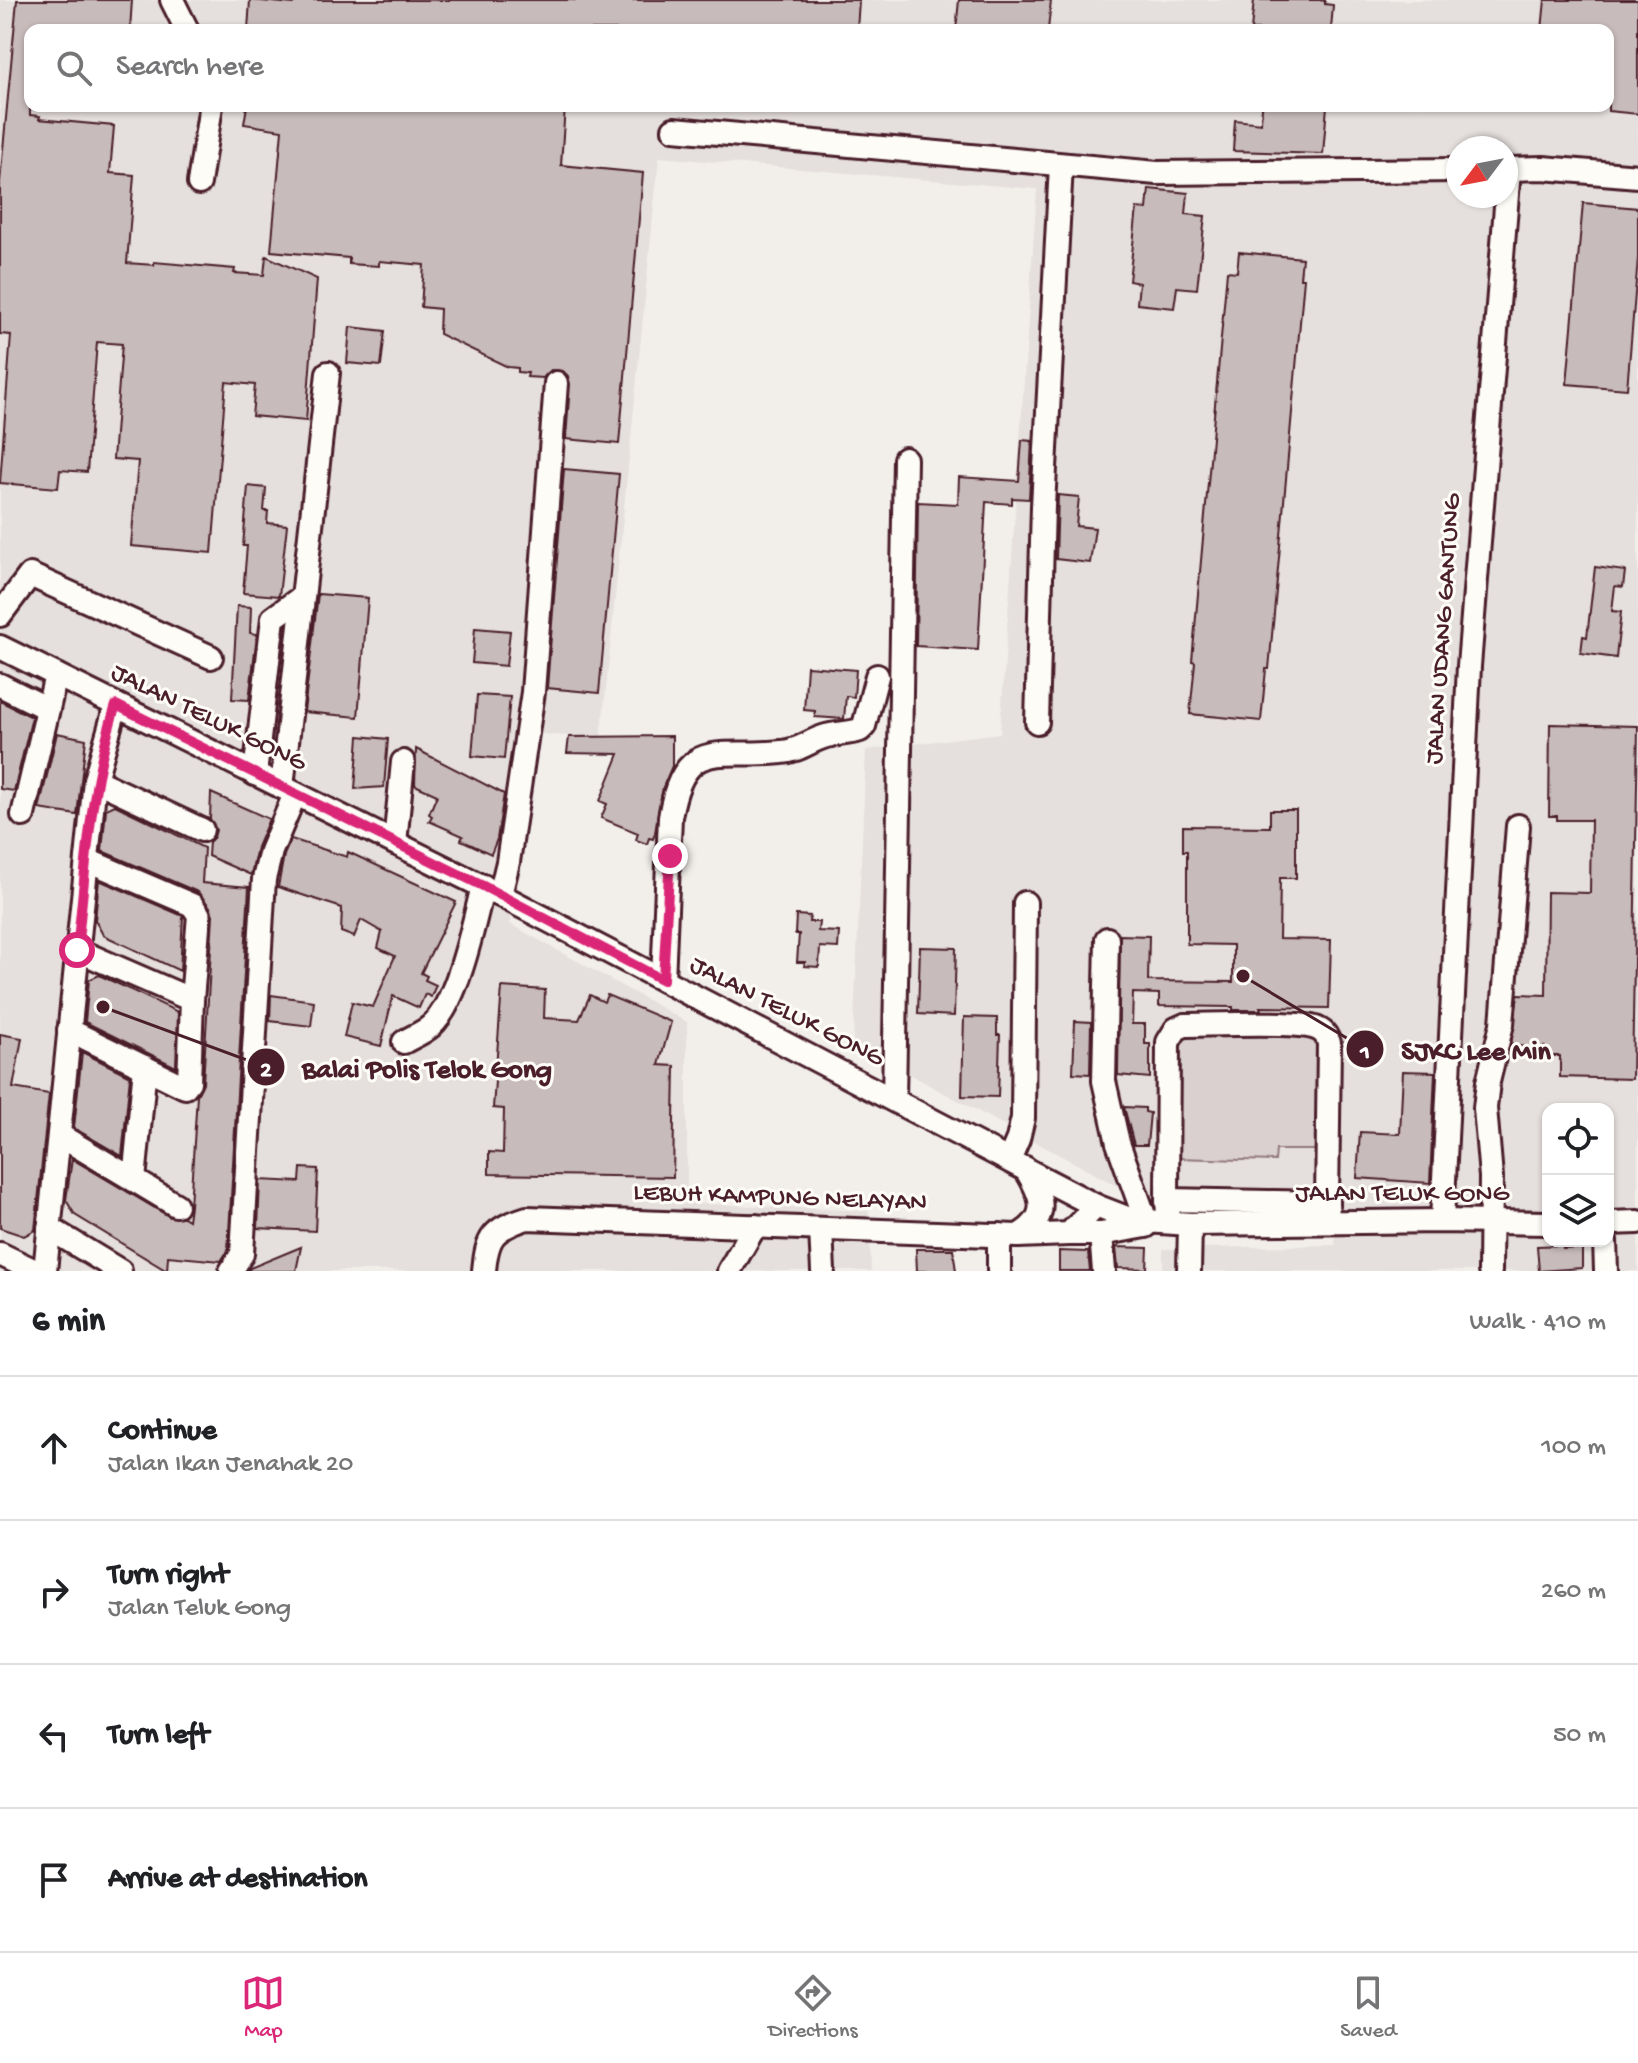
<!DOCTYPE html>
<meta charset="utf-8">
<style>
body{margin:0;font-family:"Gochi Hand",sans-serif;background:#f6f6f6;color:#202124}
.controls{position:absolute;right:24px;bottom:24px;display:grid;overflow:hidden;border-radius:16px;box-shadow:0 2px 6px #0004}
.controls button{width:72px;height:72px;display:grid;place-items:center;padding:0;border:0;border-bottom:2px solid #e0e0e0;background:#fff;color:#202124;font:40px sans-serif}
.compass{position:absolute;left:1446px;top:136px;width:72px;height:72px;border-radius:50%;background:#fff;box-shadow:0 2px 6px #0004;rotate:238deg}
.stop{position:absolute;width:24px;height:24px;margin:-18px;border:6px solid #db2777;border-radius:50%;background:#fff}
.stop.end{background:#db2777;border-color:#fff;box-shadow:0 2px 8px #0008}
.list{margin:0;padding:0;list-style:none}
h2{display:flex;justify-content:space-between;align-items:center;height:104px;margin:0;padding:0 32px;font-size:34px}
h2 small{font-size:26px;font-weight:400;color:#757577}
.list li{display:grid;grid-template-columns:52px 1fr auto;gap:24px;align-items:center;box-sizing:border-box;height:144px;padding:0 32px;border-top:2px solid #e0e0e0}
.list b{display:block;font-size:30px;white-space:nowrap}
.list p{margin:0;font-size:26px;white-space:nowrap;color:#757577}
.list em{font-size:26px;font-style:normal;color:#757577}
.icon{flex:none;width:44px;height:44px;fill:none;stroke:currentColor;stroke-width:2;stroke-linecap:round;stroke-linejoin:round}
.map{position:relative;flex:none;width:1638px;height:1271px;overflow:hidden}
.search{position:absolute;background:#fff;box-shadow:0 2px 6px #0004;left:24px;right:24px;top:24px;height:88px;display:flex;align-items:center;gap:20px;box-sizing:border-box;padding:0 28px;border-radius:16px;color:#757577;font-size:30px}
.sheet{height:680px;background:#fff}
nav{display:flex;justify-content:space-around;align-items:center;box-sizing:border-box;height:112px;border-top:2px solid #e0e0e0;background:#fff;font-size:22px;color:#757577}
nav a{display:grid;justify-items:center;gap:4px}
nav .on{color:#db2777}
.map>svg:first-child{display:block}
</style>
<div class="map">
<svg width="1638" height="1271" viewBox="0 0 1638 1271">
<rect width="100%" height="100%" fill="#f2efeb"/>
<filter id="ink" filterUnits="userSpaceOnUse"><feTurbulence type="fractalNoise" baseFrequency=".0125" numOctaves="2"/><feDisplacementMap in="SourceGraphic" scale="16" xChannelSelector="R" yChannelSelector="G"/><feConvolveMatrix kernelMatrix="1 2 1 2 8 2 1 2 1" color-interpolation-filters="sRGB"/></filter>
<g filter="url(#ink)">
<!-- built -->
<path fill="#e5dfdd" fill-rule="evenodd" d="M0,0h1638v1271h-475v-22l172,-4 2,-39 -186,-2 -298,-160 13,-294 134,-17 37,-544 -378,-32 -58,581 -63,-4 -18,141 -10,49 177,98v181l182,8 2,60h-871zM30,30h1578v76h-1578zM1458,148h48v48h-48zM1548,1109h60v132h-60z"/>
<!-- green -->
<polygon fill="#d9d0cf" stroke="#92787d" stroke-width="2" points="1190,1029 1309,1031 1318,1039 1317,1150 1276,1150 1275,1161 1177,1158 1180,1037"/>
<!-- building -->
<g fill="#c8bbbb" stroke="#4a1f2b" stroke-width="2">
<polygon points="17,0 132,0 130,30 30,30 30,115 40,116 39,119 114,126 110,173 134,175 127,263 154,265 154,262 235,269 234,273 264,275 266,256 317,279 306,421 252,416 255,385 226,382 212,553 131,546 138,461 113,459 122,344 97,342 87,472 60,470 58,488 0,483 11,335 0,334 0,182"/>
<polygon points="250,0 293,4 294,0 859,0 857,30 248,30"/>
<polygon points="959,0 1051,0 1048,30 956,30"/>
<polygon points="1254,0 1325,0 1325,4 1333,5 1331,30 1251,30"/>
<polygon points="1545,0 1638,0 1638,114 1608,111 1608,30 1542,30"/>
<polygon points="247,106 565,106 561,165 643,173 619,444 566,439 570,384 568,376 563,371 551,370 543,378 527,377 528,373 518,372 518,368 508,367 439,334 440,309 421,307 424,265 379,261 379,266 349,264 349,258 271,251 282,130 244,124"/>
<polygon points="1262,106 1327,106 1323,154 1233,151 1235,120 1261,123"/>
<polygon points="1149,189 1188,193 1186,214 1205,216 1197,289 1177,287 1174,308 1137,304 1139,283 1129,281 1137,208 1147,209"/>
<polygon points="1583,203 1638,208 1638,258 1627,389 1567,384"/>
<polygon points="1239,252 1302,258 1300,278 1304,278 1269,669 1266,669 1261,721 1190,714 1195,662 1192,661 1227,271 1237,272"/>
<polygon points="350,327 385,331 381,366 347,363"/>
<polygon points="1022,440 1032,441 1029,499 1012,498 1012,504 986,502 978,650 916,646 918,502 958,504 959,477 1019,481"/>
<polygon points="564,469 619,474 599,693 547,688"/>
<polygon points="248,486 266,488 264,511 268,511 267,523 287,525 279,596 243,593 247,546 243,546"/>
<polygon points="1058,495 1079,497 1076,526 1095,528 1090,563 1056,559"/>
<polygon points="1595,567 1625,571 1623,587 1615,586 1612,611 1621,612 1616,658 1581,653 1583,636 1587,637"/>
<polygon points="318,594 368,598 358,717 304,712"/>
<polygon points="237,606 251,607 250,633 257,634 249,700 232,699"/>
<polygon points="475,628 510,631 506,666 472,663"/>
<polygon points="807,666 856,670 854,697 846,696 844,719 815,717 815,711 804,710"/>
<polygon points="477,695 510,697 504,759 472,756"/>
<polygon points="0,701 32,717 14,791 0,789"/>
<polygon points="1550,724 1638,726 1632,1079 1560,1077 1560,1056 1545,1056 1545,1047 1511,1046 1518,994 1546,995 1547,892 1590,893 1591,820 1557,820 1557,816 1549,816"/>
<polygon points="57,733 86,739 77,815 39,809"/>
<polygon points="359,736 388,739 384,787 355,789"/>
<polygon points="672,736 672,766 663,787 655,833 653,839 649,838 647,844 636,840 638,833 601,818 607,804 600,801 619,754 567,753 569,737"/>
<polygon points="416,749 504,794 497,839 491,854 461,840 463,836 429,821 432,816 429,814 437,795 415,785"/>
<polygon points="211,793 269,819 257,847 251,875 208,856 209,842 214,837 216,830 210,819"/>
<polygon points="115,805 204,848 202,883 249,887 228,1250 221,1261 168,1256 167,1271 75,1215 66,1200 72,1159 170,1217 183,1217 188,1220 190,1206 197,1095 203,1083 213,915 210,907 198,892 102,851 106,809"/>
<polygon points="1270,810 1296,810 1296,878 1280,878 1279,939 1331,940 1329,1008 1260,1007 1261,1010 1233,1010 1233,1007 1159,1006 1159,994 1133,993 1132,1024 1145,1024 1145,1044 1150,1044 1150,1078 1118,1075 1120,935 1149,936 1148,981 1233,982 1233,945 1187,944 1187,851 1183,851 1183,826 1270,827"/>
<polygon points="291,839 347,857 348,852 456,902 421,973 427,976 425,980 436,985 431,997 425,994 419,1008 393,996 381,1046 344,1037 352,1002 373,1007 395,956 378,948 382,932 361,920 354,937 341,932 342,908 278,887 284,855"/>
<polygon points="99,880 183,916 180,971 103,935 95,920"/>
<polygon points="796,915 810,916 809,922 819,922 818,931 839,932 838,948 820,947 819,967 804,966 805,962 797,962 799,934 795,934"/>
<polygon points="920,947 956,948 954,1016 918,1014"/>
<polygon points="99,975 178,1012 176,1067 85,1022 89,980"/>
<polygon points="502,987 545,990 544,1018 579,1020 590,995 604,1002 607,995 671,1022 659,1065 675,1066 673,1177 489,1174 489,1152 503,1153 504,1109 493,1108"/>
<polygon points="271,995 314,1001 311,1026 270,1021"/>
<polygon points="964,1017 997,1018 997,1035 1000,1035 998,1097 962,1096"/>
<polygon points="1075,1021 1091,1022 1090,1074 1073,1073"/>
<polygon points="0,1034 22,1038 13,1088 49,1094 35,1230 24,1236 0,1228"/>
<polygon points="82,1052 130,1076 122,1156 74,1128"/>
<polygon points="1403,1071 1435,1072 1430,1183 1357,1178 1360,1132 1400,1134"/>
<polygon points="1124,1107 1145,1108 1145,1112 1150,1113 1147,1145 1134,1145"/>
<polygon points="301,1168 318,1169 315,1231 258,1228 260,1180 300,1182"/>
<polygon points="1563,1245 1563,1249 1582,1248 1582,1268 1539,1271 1537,1246"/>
<polygon points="301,1247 296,1271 248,1271 250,1268"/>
<polygon points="1116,1247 1148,1248 1147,1269 1118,1268"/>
<polygon points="916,1249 953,1249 956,1271 917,1271"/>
<polygon points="1059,1251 1088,1252 1090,1271 1059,1271"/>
</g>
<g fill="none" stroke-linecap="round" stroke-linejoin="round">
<!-- minor casing -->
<g stroke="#4a1f2b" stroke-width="28">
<g id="minor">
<polyline points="172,0 187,30"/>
<polyline points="674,129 1157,173 1458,170"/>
<polyline points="199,183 211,106"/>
<polyline points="0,615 30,575 211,657"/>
<polyline points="0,647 500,895 1096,1206 1127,1218 1146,1221 1190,1224 1442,1221 1548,1223"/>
<polyline points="0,685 48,709"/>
<polyline points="1037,722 1043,506 1061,165"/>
<polyline points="255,774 273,618 302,597"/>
<polyline points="95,780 202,830"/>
<polyline points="282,787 328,373"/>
<polyline points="23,815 56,675"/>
<polyline points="395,843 403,762"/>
<polyline points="500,895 508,862 533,692 556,383"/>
<polyline points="1107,939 1104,1081 1118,1143 1146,1221"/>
<polyline points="77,950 192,1000"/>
<path d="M663,980l7,-163c14,-83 50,-58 112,-65 16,-1 26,-10 41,-15 12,-4 25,-3 37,-7l4,-4 13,-50"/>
<polyline points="69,1030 185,1087 189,1082 192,1000 199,915 192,905 87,860"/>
<path d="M404,1042c8,-5 19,-9 27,-16 27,-24 43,-104 52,-140"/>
<polyline points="894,1100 905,459"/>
<polyline points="59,1135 176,1205"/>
<polyline points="1009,1160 1018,1139 1023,1118 1025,903"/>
<polyline points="134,1180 145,1067"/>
<path d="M1167,1200l1,-158 8,-13 9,-4c24,0 117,-5 133,4 7,3 9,8 11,14l-2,160"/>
<polyline points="1168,1213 1167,1200 1327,1203 1328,1216"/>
<polyline points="1442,1221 1469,666 1509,169 1543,168 1638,176"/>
<polyline points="1608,1223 1638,1222"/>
<polyline points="49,1228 120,1271"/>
<polyline points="821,1229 823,1271"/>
<polyline points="1069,1234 1101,1234 1146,1226"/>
<polyline points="1101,1234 1104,1271"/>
<path d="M1018,1236c34,-19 24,-41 7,-68"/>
<polyline points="1605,1241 1606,1271"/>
<polyline points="0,1254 35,1271"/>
<polyline points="45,1271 95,780 116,705"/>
<polyline points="231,1271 242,1254 264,879 271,851 295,794"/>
<path d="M484,1271c3,-35 9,-42 43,-53l491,18 51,-2 27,-28"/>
<polyline points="729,1271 755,1226"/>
<polyline points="999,1271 999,1235"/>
<polyline points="1189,1271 1190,1224"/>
<polyline points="1490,1271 1491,1177 1485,1108 1488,1082 1502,1024 1518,826"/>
</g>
</g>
<!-- minor -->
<use href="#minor" stroke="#fdfcf7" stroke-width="22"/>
</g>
</g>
<g fill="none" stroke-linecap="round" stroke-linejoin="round" filter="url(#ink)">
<!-- route -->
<path stroke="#db2777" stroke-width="10" d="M77,950c9,-83 13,-166 39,-245l367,181 180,94 7,-124"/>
</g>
<g text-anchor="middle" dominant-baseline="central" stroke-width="6" stroke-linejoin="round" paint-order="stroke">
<!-- street labels -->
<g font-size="26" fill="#4a1f2b" stroke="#fdfcf7">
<text transform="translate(1445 629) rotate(-86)">JALAN UDANG GANTUNG</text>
<text transform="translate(208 719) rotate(26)">JALAN TELUK GONG</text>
<text transform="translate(786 1013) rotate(27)">JALAN TELUK GONG</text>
<text x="1402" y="1195">JALAN TELUK GONG</text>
<text transform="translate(780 1199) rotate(2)">LEBUH KAMPUNG NELAYAN</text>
</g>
</g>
<!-- callouts -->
<path fill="none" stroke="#4a1f2b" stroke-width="3" d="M1243 976L1365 1049M103 1007L266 1067"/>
<g fill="#4a1f2b" stroke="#fdfcf7" stroke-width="3">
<circle cx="1243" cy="976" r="8"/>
<circle cx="103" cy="1007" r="8"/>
<circle cx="1365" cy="1049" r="20"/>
<circle cx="266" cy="1067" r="20"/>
</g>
<g font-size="24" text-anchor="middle" font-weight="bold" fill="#fff">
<text x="1365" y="1058">1</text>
<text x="266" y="1076">2</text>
</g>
<g font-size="28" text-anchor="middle" font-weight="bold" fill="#4a1f2b" stroke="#fdfcf7" stroke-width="6" stroke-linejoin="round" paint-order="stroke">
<text x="1476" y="1059">SJKC Lee Min</text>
<text x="427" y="1077">Balai Polis Telok Gong</text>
</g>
</svg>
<div class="controls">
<button><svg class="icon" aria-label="locate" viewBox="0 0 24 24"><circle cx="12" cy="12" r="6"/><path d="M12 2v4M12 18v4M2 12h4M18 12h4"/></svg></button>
<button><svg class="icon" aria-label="layers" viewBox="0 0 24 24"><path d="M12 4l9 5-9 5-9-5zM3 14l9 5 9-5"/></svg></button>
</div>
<svg class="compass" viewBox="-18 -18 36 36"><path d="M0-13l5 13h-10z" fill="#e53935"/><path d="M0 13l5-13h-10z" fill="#757577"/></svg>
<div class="stop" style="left:77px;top:950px"></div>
<div class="stop end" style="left:670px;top:856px"></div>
<div class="search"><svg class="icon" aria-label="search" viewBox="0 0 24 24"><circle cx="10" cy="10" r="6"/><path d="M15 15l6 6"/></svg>Search here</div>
</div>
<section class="sheet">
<h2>6 min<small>Walk · 410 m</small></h2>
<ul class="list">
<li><svg class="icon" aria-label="ahead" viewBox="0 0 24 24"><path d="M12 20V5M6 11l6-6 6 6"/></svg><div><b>Continue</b><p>Jalan Ikan Jenahak 20</p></div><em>100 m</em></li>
<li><svg class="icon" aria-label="right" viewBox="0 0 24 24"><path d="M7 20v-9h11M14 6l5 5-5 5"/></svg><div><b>Turn right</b><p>Jalan Teluk Gong</p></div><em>260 m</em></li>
<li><svg class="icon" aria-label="left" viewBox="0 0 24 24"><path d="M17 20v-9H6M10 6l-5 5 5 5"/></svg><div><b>Turn left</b></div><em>50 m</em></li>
<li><svg class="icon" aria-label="arrive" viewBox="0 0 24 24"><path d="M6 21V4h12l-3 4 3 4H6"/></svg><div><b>Arrive at destination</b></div></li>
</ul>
</section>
<nav>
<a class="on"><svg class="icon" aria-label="map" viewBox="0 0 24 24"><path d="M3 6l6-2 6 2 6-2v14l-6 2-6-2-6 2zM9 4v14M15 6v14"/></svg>Map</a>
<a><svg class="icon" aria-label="directions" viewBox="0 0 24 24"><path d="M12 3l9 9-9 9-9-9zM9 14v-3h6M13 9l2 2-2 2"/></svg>Directions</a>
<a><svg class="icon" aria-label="saved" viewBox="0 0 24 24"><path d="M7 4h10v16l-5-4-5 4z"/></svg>Saved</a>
</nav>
